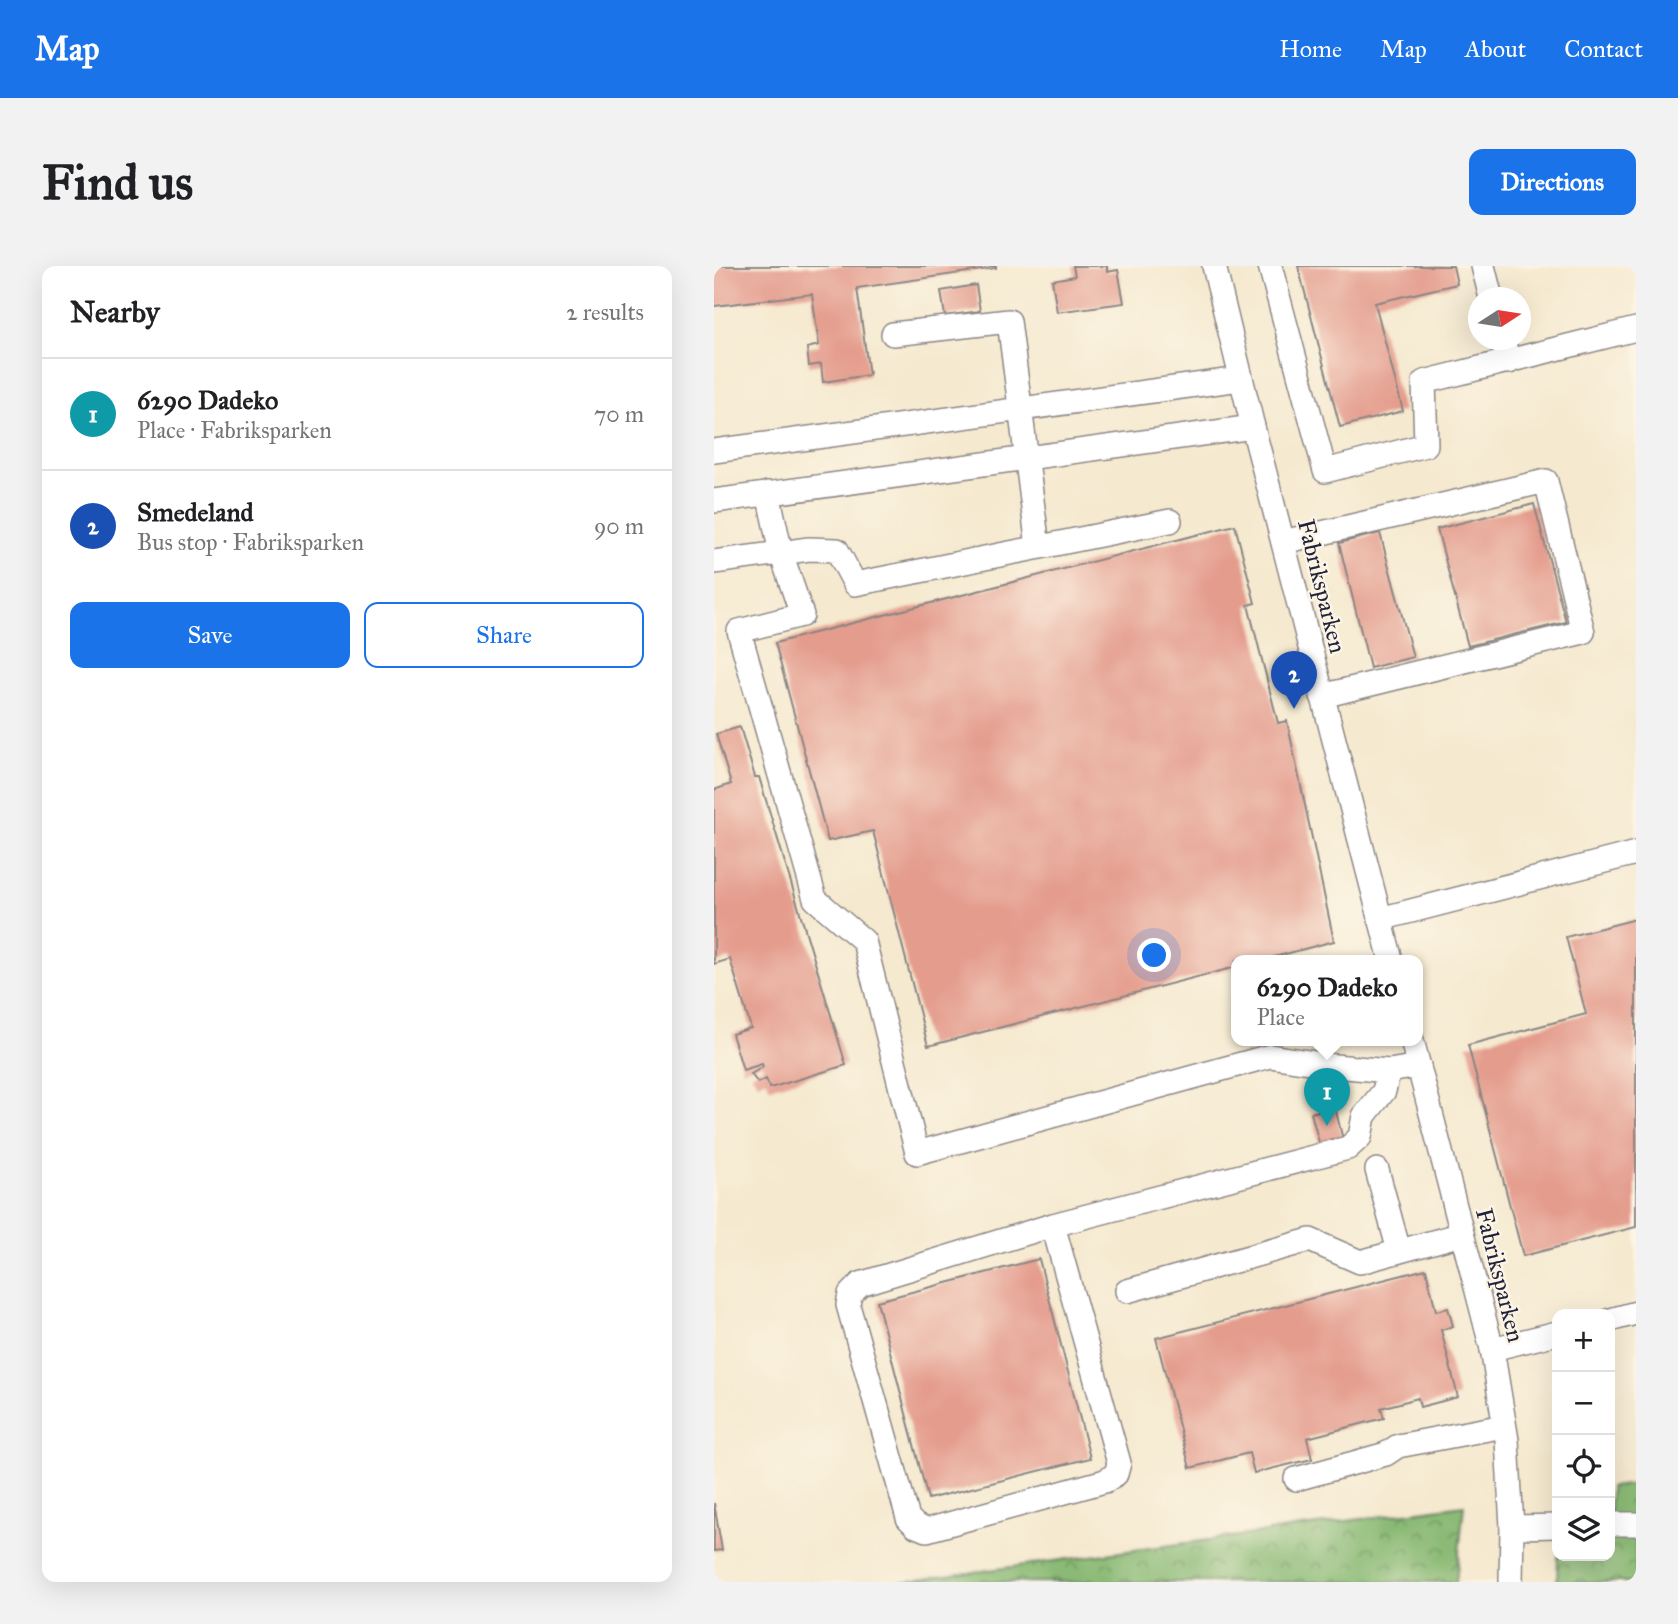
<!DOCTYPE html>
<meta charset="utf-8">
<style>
body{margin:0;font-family:"IM FELL Great Primer",serif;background:#f2f2f2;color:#202124}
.controls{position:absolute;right:21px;bottom:21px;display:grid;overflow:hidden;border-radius:14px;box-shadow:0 7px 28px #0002}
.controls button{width:63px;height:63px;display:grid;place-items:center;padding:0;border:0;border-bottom:2px solid #e0e0e0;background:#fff;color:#202124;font:35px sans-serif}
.compass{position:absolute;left:754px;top:21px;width:63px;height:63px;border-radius:50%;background:#fff;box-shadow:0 7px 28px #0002;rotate:78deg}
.you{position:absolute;left:441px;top:690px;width:24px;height:24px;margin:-18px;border:5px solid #fff;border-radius:50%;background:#1a73e8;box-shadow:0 0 0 10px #1a73e833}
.badge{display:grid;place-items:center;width:46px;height:46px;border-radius:50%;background:#1a73e8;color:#fff;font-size:23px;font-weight:700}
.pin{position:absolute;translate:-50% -58px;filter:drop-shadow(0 2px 4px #0008)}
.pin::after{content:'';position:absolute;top:37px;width:24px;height:21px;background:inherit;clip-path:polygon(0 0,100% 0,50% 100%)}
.popup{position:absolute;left:517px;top:689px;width:192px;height:91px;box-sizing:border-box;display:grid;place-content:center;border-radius:14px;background:#fff;filter:drop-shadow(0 2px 5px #0005);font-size:23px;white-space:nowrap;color:#757577}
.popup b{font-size:26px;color:#202124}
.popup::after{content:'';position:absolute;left:50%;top:100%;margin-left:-14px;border:14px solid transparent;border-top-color:#fff}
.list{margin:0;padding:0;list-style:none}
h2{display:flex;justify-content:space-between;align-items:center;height:91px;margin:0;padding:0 28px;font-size:30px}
h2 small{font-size:23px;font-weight:400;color:#757577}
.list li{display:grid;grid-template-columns:46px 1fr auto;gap:21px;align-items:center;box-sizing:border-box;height:112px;padding:0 28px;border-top:2px solid #e0e0e0}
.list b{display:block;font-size:26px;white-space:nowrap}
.list p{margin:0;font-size:23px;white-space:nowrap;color:#757577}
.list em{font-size:23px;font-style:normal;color:#757577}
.actions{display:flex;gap:14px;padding:21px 28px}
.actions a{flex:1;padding:16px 0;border:2px solid #1a73e8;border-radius:14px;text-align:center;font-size:24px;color:#1a73e8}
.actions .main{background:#1a73e8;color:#fff}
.icon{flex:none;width:38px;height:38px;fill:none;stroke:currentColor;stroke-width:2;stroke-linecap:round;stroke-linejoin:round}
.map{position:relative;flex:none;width:922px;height:1316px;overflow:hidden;border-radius:14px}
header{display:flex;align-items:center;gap:42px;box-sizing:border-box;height:98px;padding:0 35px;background:#1a73e8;color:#fff}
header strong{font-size:33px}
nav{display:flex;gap:38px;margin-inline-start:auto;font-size:24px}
.intro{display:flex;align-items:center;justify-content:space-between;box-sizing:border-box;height:168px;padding:0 42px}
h1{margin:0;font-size:49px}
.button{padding:18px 32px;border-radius:14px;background:#1a73e8;color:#fff;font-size:24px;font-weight:700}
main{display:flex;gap:42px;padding:0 42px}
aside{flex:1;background:#fff;border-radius:14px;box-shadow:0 7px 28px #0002}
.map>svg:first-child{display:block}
</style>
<header>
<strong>Map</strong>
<nav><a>Home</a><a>Map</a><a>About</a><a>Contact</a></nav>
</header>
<div class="intro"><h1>Find us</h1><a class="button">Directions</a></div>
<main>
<aside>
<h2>Nearby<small>2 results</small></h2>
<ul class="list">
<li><span class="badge" style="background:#0f9aa8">1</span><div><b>6290 Dadeko</b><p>Place · Fabriksparken</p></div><em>70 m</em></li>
<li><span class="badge" style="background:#1a4fb4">2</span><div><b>Smedeland</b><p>Bus stop · Fabriksparken</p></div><em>90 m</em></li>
</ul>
<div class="actions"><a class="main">Save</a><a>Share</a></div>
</aside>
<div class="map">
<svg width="922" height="1316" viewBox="0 0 922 1316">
<defs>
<pattern id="forest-crowns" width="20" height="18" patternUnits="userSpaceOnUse" patternTransform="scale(1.75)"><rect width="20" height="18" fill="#8aba74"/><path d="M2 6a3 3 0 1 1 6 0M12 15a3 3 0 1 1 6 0" fill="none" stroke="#709760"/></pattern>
</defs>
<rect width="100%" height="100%" fill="#fcf5e5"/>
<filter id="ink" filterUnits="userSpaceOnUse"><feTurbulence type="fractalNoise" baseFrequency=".0143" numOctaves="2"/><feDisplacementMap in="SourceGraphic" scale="14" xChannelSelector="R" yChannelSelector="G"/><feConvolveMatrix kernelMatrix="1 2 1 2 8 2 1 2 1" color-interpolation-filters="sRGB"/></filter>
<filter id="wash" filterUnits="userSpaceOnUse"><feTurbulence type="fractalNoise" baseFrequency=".00686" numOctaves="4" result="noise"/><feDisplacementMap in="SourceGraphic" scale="28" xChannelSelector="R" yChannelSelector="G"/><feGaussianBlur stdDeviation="1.57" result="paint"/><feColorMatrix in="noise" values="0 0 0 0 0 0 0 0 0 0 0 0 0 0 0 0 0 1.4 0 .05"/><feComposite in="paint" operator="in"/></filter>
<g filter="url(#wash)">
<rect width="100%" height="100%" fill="#f5e9cf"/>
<!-- forest -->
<g fill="url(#forest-crowns)" stroke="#566e58" stroke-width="2">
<polygon points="922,1218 922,1316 843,1316 844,1290 896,1290 896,1221"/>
<polygon points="750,1239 742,1316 187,1316"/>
</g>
<g id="blocks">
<!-- building -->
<g fill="#e49c8d">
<polygon points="0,0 282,0 282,2 143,22 155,109 109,116 107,98 95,100 93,82 105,79 98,28 0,40"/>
<polygon points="359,0 393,0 393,6 404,4 410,37 343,46 338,14 361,10"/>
<polygon points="584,0 739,0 743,18 661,37 689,145 626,161"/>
<polygon points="262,19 266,45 231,50 227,25"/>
<polygon points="820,238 852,356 754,380 723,263"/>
<polygon points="521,259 541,337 534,339 564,457 573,455 620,675 549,694 522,694 522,701 214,780 159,565 114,575 61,377"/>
<polygon points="666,267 699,391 656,402 625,277"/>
<polygon points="26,461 41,511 45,511 132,799 56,822 52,813 44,817 37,808 49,801 48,798 29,804 18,768 37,762 16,693 0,698 0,524 17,518 2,468"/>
<polygon points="922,653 922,961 809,990 754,779 872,748 852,671"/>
<polygon points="621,841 629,874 606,880 597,847"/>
<polygon points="325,993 376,1192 214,1233 163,1035"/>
<polygon points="712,1003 722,1045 734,1042 739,1060 727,1064 744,1131 706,1141 704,1132 667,1142 670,1152 593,1172 598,1193 540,1207 535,1187 476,1202 442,1072"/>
<polygon points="0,1237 8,1284 0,1285"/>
</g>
</g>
</g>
<g filter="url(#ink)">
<use href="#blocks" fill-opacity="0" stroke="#8c8685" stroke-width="2"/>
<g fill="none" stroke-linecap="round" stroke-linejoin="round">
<!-- minor casing -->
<g stroke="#8c8685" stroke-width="26">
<g id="minor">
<polyline points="500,0 539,161 677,694"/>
<polyline points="556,0 611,205 712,179 710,116 922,63"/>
<polyline points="769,0 777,32"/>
<polyline points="179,68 295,55 324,281"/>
<polyline points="789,74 795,96"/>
<polyline points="0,185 526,113"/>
<polyline points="54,227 67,287 88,349 25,365 101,633 150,675 203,887 556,790 621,800 675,805 705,800"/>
<polyline points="0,235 539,161"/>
<polyline points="569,276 832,215 869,366 608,430"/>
<polyline points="0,296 95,283 123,284 141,318 456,255"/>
<polyline points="666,653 922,587"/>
<polyline points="698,774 778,1083 793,1174 798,1261 797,1316"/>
<polyline points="663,904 685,985"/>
<polyline points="339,959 405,1197 402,1208 391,1215 213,1264 202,1260 194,1252 134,1039 136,1028 146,1018 339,959 634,882 646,871 650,850 670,825 675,805"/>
<polyline points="413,1025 596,974 646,996 748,968"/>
<polyline points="896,1054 922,1047"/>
<polyline points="778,1083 843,1067"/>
<polyline points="582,1213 672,1188 684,1180 790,1160"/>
<polyline points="896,1258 922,1258"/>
<polyline points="798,1261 843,1260"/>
</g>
</g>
<!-- minor -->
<use href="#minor" stroke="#fff" stroke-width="23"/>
</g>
</g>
<g text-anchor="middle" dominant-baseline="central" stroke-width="5" stroke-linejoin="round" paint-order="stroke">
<!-- street labels -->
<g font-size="24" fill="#22223b" stroke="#fcf5e5">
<text transform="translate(608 320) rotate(76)">Fabriksparken</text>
<text transform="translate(786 1009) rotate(76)">Fabriksparken</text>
</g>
</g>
</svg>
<div class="controls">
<button>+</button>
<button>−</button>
<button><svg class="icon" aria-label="locate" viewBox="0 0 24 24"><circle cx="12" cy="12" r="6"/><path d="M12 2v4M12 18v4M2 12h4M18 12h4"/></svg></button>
<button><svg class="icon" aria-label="layers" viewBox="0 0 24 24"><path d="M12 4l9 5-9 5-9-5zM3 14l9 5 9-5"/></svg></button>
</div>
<svg class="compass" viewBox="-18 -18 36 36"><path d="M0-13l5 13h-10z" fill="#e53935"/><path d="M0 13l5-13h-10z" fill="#757577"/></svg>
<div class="you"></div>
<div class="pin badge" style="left:613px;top:860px;background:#0f9aa8">1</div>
<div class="popup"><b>6290 Dadeko</b>Place</div>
<div class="pin badge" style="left:580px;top:443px;background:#1a4fb4">2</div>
</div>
</main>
